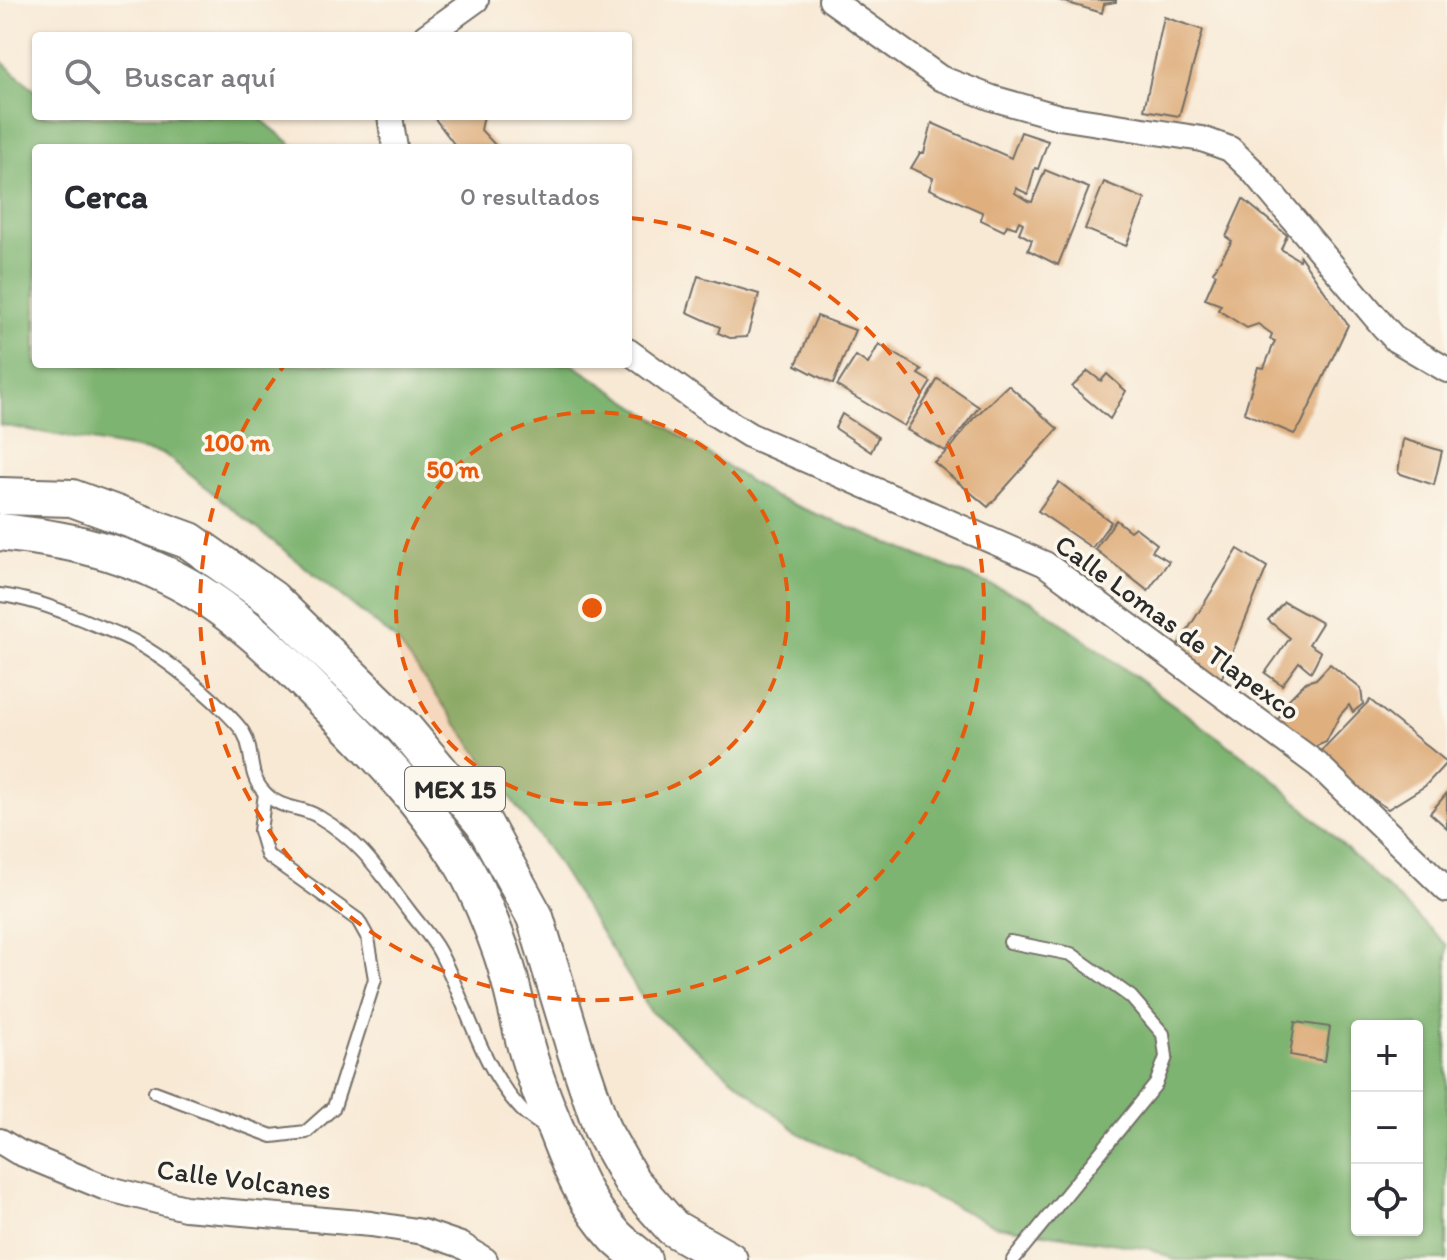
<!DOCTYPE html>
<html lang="es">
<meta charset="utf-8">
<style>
body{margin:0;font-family:Itim,sans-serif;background:#f7f7f7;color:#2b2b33}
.controls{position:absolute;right:24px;bottom:24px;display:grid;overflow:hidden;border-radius:8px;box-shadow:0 2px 6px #0004}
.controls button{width:72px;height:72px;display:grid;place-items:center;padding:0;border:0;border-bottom:2px solid #e1e1e2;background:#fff;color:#2b2b33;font:40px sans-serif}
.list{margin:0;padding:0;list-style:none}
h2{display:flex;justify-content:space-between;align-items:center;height:104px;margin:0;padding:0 32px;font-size:34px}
h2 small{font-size:26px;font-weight:400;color:#7c7c81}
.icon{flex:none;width:44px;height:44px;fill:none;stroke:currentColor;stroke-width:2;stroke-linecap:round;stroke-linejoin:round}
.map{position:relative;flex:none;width:1447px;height:1260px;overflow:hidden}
.search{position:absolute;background:#fff;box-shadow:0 2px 6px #0004;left:32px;top:32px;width:600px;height:88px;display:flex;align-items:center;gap:20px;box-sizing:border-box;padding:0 28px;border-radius:8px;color:#7c7c81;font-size:30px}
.panel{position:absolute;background:#fff;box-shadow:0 2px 6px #0004;left:32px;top:144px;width:600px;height:224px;border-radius:8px}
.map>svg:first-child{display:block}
</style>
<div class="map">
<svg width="1447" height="1260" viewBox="0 0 1447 1260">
<rect width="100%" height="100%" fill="#fbf7ec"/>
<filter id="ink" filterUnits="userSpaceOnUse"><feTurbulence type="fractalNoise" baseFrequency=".0125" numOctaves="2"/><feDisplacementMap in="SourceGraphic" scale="16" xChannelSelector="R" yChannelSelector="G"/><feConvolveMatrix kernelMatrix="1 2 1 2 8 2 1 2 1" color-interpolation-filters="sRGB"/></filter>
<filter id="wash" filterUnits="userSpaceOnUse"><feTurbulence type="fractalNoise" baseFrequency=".006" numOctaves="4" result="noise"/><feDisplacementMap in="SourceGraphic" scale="32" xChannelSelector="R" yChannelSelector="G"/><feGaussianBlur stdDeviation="1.8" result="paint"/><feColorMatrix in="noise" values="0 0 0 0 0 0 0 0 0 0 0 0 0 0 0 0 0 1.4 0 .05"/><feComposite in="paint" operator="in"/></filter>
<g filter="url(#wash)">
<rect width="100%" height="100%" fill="#f8e9d5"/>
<!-- forest -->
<path fill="#7eb471" stroke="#54704e" stroke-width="2" fill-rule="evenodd" d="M0,60l36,32v24h221l39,32h-260v216h536l200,132 261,106 235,172 179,171v315h-272l-24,-11 -155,-23 -196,-92 -149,-122 -99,-157 -157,-216 -231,-185 -164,-29zM1357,1026h60v204h-60z"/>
<g id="blocks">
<!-- building -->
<g fill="#dfaf7e">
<polygon points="1058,0 1116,0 1116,2 1104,4 1102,13"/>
<polygon points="1164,17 1203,30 1179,116 1144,110"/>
<polygon points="433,116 484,116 481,130 498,148 457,148"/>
<polygon points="932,123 1011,158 1021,132 1048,141 1038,169 1035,168 1028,194 1016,188 1015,193 1028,201 1032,202 1045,170 1089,188 1058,265 1028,250 1032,240 1019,233 1023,223 1019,221 1016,228 1007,225 1004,231 981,220 982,212 929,189 933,178 911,168 920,153 924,153"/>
<polygon points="1104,182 1145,199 1126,246 1085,229"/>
<polygon points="1243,199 1287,235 1281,249 1299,260 1300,256 1348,325 1301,425 1294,434 1244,413 1258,367 1264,368 1275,341 1270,339 1272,334 1258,324 1247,328 1218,310 1221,305 1205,299 1216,274 1213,272 1232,241 1226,237"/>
<polygon points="698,276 759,294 747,337 730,338 718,333 720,327 687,312"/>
<polygon points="817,316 855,330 833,384 796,365"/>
<polygon points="879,344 922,370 918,374 931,382 904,426 837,386 856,356 868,364"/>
<polygon points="1088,371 1101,381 1107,374 1126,391 1110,419 1072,387"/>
<polygon points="938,379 979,407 945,451 907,430"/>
<polygon points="1008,385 1058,429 988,507 934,462 950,449 973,419"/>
<polygon points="842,414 878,437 871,452 835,428"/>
<polygon points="1403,439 1442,451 1434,485 1398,473"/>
<polygon points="1059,482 1111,522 1092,548 1038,511"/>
<polygon points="1116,520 1130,531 1135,527 1157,544 1152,551 1169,561 1148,591 1095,549"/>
<polygon points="1238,549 1267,567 1220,682 1174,652"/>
<polygon points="1284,602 1322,623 1309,644 1321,652 1311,672 1299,662 1282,685 1265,673 1290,638 1268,620"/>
<polygon points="1330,664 1361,689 1363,704 1353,712 1349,705 1340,715 1326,742 1312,748 1275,722 1289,707 1286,702 1306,682 1316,679"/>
<polygon points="1370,700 1447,762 1425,786 1388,809 1314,758"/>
<polygon points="1447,793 1447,828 1430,813"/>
<polygon points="1295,1022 1330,1027 1325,1061 1290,1055"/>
</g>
</g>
</g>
<g filter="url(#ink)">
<use href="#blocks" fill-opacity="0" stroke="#736e66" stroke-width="2"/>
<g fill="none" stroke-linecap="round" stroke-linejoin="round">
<!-- service casing -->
<g stroke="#736e66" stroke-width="16">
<g id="service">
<path d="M0,595c28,3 55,13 81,24 18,8 39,14 56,24 28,16 53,36 77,58 9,9 22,20 29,31 12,19 3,42 22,61 17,18 35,12 54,24 42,25 59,53 88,91 10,14 24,28 32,43 28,52 40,112 80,156 6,8 16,13 24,19"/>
<polyline points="1010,942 1071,954 1131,997 1163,1034 1166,1057 1156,1084 1013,1260"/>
<polyline points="155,1092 272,1136 306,1132 334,1107 375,979 368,938 358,920 267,855 260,831 265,793"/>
</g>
</g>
<!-- minor casing -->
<g stroke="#736e66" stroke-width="28">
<g id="minor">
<polyline points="831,0 940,78 992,98 1059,117 1202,139 1230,149 1252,170 1383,326 1396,340 1447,370"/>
<polyline points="426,36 476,0"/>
<polyline points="390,116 395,148"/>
<polyline points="628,351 712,412 749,435 1045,564 1318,765 1447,890"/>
<polyline points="0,1141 18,1152 106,1188 185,1208 371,1224 423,1232 461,1245 485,1260"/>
</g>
</g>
<!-- primary casing -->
<g stroke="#736e66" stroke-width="40">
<g id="primary">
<polyline points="0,496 72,498 190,541 272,599 404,728 484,824 535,917 576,1052 602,1129 632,1182 673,1228 729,1260"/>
<path d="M0,532c63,7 111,16 168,44 60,29 109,77 155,124 50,49 99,101 137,160 17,27 29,58 40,88 12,32 17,66 26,99 8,29 19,57 31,85 15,39 29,73 59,105 8,8 18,15 27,23"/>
</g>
</g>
<!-- service -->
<use href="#service" stroke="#fff" stroke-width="12"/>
<!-- minor -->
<use href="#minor" stroke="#fff" stroke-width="24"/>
<!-- primary -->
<use href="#primary" stroke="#fff" stroke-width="36"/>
</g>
</g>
<!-- distance rings -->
<circle cx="592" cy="608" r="196" fill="#e8590c" fill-opacity=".12"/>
<g fill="none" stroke="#e8590c" stroke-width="4" stroke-dasharray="14 10">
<circle cx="592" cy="608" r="196"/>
<path d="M630 218A392 392 0 1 1 283 367"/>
</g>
<g text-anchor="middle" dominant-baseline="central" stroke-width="7" stroke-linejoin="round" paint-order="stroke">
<!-- shield labels -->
<rect fill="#fbf7ec" stroke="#696865" stroke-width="2" x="405" y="767" width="100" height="44" rx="6"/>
<g font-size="26" font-weight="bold" fill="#2b2b2b">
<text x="455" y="789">MEX 15</text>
</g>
<!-- street labels -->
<g font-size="28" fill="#2b2b2b" stroke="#fbf7ec">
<text transform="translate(1178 627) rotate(36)">Calle Lomas de Tlapexco</text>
<text transform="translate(244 1179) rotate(7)">Calle Volcanes</text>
</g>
</g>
<circle cx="592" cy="608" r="12" fill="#e8590c" stroke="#fbf7ec" stroke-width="4"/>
<g font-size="24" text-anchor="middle" font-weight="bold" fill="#e8590c" stroke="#fbf7ec" stroke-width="7" stroke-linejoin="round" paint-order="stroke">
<text x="237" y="451">100 m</text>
<text x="453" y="478">50 m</text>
</g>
</svg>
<div class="controls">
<button>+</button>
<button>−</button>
<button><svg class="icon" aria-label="locate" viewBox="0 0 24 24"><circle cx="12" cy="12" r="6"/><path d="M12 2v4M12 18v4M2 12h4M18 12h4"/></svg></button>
</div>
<div class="search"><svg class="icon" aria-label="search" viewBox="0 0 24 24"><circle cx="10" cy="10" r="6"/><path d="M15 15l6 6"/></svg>Buscar aquí</div>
<section class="panel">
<h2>Cerca<small>0 resultados</small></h2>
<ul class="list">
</ul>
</section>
</div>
